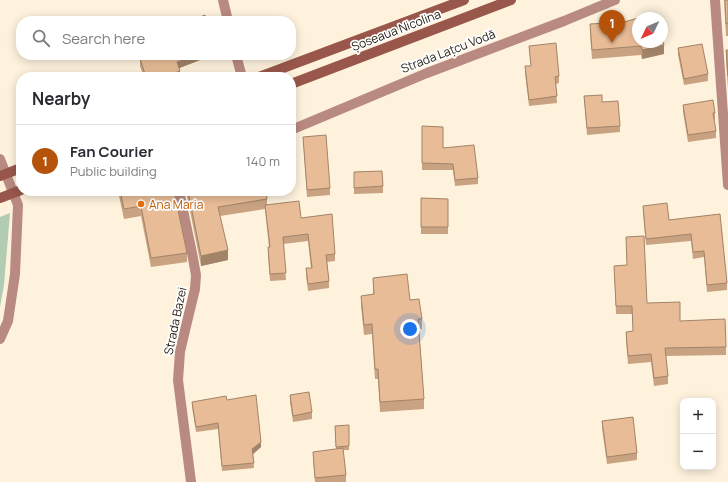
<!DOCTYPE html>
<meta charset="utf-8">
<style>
body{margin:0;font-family:Manrope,sans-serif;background:#f2f2f3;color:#2b2b33}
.controls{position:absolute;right:12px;bottom:12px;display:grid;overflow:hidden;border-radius:8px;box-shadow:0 2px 10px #0003}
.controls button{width:36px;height:36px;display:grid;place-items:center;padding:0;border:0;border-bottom:1px solid #e1e1e2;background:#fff;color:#2b2b33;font:20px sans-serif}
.compass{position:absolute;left:632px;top:12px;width:36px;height:36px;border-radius:50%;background:#fff;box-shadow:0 2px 10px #0003;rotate:226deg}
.you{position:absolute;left:410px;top:329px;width:14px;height:14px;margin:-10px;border:3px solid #fff;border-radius:50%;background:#1a73e8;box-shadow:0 0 0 6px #1a73e833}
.badge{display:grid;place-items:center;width:26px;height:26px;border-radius:50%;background:#b45309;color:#fff;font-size:13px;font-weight:700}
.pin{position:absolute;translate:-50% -33px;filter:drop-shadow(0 1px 2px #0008)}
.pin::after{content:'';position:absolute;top:21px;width:14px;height:12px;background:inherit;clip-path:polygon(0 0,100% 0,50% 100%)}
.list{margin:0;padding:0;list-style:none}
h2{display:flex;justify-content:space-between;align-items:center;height:52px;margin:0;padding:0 16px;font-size:17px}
h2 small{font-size:13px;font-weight:400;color:#7c7c81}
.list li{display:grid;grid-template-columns:26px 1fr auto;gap:12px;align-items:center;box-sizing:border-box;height:72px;padding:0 16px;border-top:1px solid #e1e1e2}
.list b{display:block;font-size:15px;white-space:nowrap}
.list p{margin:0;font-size:13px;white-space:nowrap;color:#7c7c81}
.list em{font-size:13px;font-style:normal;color:#7c7c81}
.icon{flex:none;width:22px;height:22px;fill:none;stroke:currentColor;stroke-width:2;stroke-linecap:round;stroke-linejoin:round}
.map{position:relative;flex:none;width:728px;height:482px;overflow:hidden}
.search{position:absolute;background:#fff;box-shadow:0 2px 10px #0003;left:16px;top:16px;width:280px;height:44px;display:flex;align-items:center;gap:10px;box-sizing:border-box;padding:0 14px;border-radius:16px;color:#7c7c81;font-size:15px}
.panel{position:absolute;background:#fff;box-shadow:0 2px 10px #0003;left:16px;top:72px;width:280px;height:124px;border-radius:16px}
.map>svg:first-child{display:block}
</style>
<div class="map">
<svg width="728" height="482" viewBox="0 0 728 482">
<rect width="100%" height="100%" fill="#fef2dd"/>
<!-- green -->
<polygon fill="#b2cbb3" points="10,213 4,285 0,307 0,217"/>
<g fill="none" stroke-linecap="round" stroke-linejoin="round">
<!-- minor -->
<g stroke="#b98a81" stroke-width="10">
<polyline points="223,0 228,21"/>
<polyline points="715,0 728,185"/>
<polyline points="236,55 242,77"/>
<polyline points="291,130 427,73 564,21 615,0"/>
<polyline points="0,159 18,205 15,274 8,321 0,339"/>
<polyline points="179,191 192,253 196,275 195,289 186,326 180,352 178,380 191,482"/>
</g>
<!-- secondary -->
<g stroke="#99574b" stroke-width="10">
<polyline points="259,77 464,0"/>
<polyline points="291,84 511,0"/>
<polyline points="0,176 21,168"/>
<polyline points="0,198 21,190"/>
</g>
</g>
<!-- wall -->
<g fill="#c8a281">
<polygon points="724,0 728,0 728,36 726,36"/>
<polygon points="590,24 664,54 642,59 641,55 592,59 590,33"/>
<polygon points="529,46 559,76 559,83 556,84 557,103 529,106 525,73 525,66 531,66"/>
<polygon points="678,48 708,74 708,81 684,85 678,55"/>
<polygon points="726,50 728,50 728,89 726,62"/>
<polygon points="153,55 213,55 179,68 180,77 144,77 140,66 140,59"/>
<polygon points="584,96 602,102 620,126 620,132 587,135"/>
<polygon points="683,105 715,113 715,120 714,120 716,131 716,138 688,142 683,112"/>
<polygon points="422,126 443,148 478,178 478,184 455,186 453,170 422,170"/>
<polygon points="303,137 330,188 330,195 307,197"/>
<polygon points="354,172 383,186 383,193 354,194"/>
<polygon points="119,191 174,191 187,253 187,262 151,267 141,216 124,219 119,196"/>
<polygon points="186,191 266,191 267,199 267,205 301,218 335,254 335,261 327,262 329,281 329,288 308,291 306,275 306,268 311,268 308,241 283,244 286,280 270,281 268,254 268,247 269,247 265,209 220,216 228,260 201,266"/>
<polygon points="421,198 448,199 448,234 421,234"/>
<polygon points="643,206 669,220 720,214 727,283 727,290 707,292 704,257 693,259 691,241 646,245 643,212"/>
<polygon points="614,266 647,303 680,321 726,347 726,355 666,356 668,376 668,384 654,386 651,362 628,364 626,340 626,332 633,331 632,314 616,314"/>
<polygon points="373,278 410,300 422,319 422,329 419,329 424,399 424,409 380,412 378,379 375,379 372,334 364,335 361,306 361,296 373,294"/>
<polygon points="290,395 312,412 312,419 293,422 290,402"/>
<polygon points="227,400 261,447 253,454 254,468 222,471 218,429 196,432 192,407 192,402"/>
<polygon points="602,421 637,453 637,460 607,464 602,428"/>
<polygon points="335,426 349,446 349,450 343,450 346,475 346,482 315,482 313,459 313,452 336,449"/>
</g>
<!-- shaded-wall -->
<g fill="#a28469">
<polygon points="664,45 664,54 642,59 642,50"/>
<polygon points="195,55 213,55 177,69 177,62"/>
<polygon points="180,71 180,77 163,77"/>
<polygon points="228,250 228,260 201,266 201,256"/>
<polygon points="261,442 261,447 252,455 252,449"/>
</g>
<!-- building -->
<g fill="#e8bc96" stroke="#a28469">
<polygon points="725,0 728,0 728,23 726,24"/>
<polygon points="657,14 658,18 640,18"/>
<polygon points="205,15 207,21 190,21"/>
<polygon points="638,18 638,42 662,42 662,37 664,45 642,50 641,46 592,50 590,24 624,22"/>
<polygon points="556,43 559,76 555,77 557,96 529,100 525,66 531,66 529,46"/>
<polygon points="702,44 708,74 684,79 678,48"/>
<polygon points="726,50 728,50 728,76"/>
<polygon points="153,55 195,55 177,62 180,71 163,77 146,77 140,59"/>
<polygon points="602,95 602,102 618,101 620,126 587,128 584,96"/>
<polygon points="713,100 715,113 713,113 716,131 688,135 683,105"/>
<polygon points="422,126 443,127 443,148 474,145 478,178 455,180 453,164 422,163"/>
<polygon points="326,135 330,188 307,190 303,137"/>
<polygon points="382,171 383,186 354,188 354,172"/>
<polygon points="120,191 174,191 187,253 151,258 141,206 124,209"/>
<polygon points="188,191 266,191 267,199 218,207 228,250 201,256"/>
<polygon points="421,198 448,199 448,227 421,227"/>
<polygon points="299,201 301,218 332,214 335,254 326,255 329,281 308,284 306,268 312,268 308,234 283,237 286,273 270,274 268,247 270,247 265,205"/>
<polygon points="667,203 669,220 720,214 727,283 707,285 704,251 693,252 691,234 646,239 643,206"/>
<polygon points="644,236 647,303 680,302 680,321 725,319 726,347 665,348 668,376 654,378 651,354 628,356 626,332 633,331 632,306 616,306 614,266 627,265 626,237"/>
<polygon points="407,274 410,300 419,299 422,319 418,319 424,399 380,402 378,369 375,369 372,324 364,325 361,296 374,294 373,278"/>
<polygon points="309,392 312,412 293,416 290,395"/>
<polygon points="256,395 261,442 252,449 254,463 222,466 218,423 196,427 192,402 226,396 227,400"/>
<polygon points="633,417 637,453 607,457 602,421"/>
<polygon points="349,425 349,446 336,447 335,426"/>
<polygon points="343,448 346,475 315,478 313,452"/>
</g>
<!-- markers -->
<circle fill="#e8710a" stroke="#fff" stroke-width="1.5" cx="141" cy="204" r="4"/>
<g text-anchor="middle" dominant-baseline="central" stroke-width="3.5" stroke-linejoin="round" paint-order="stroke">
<!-- street labels -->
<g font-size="12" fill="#2a241a" stroke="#fff">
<text transform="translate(396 30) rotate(-21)">Șoseaua Nicolina</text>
<text transform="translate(448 51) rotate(-21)">Strada Lațcu Vodă</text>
<text transform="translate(175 321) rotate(-78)">Strada Bazei</text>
</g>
<!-- food labels -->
<g font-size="12" fill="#c56008" stroke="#fff" text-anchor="start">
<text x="149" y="204">Ana Maria</text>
</g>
</g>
</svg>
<div class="controls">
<button>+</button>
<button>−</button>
</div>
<svg class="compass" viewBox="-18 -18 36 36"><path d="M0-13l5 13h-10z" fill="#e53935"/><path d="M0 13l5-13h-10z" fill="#7c7c81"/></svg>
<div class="you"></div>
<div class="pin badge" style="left:612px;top:43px">1</div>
<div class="search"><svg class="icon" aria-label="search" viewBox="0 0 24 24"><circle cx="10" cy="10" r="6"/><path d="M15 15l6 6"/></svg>Search here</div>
<section class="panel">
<h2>Nearby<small></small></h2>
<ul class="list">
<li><span class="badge">1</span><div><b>Fan Courier</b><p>Public building</p></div><em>140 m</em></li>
</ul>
</section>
</div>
